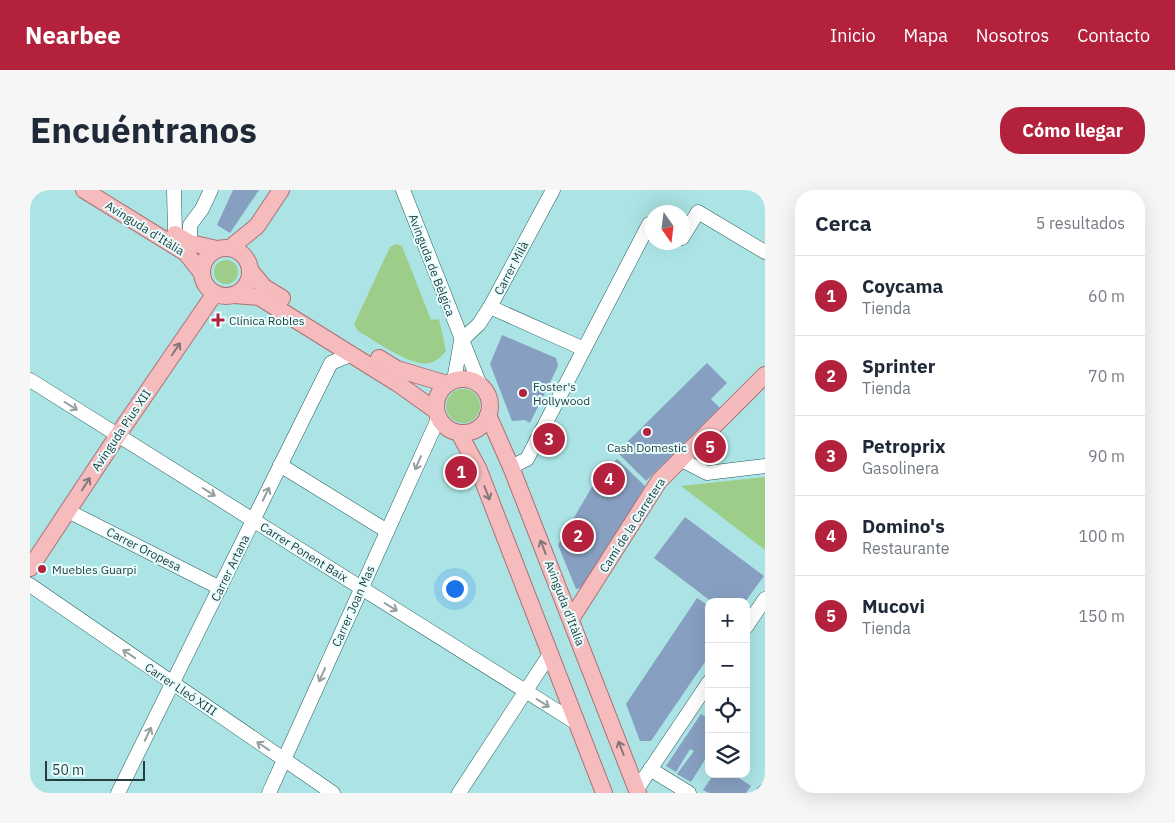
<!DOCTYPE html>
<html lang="es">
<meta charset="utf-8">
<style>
body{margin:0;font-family:"IBM Plex Sans",sans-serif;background:#f6f6f7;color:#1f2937}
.controls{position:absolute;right:15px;bottom:15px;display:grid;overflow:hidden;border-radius:10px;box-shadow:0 5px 20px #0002}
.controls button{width:45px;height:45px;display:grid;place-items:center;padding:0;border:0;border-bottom:1px solid #e0e1e3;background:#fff;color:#1f2937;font:25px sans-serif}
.compass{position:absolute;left:615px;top:15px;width:45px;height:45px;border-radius:50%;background:#fff;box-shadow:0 5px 20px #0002;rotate:166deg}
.scale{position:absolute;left:15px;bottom:12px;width:100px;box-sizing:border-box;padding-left:5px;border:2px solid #273e3f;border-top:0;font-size:14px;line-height:18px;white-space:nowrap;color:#273e3f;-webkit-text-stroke:4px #e8fefe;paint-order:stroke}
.you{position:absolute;left:424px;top:398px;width:18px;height:18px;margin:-12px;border:4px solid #fff;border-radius:50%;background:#1a73e8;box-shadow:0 0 0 8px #1a73e833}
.badge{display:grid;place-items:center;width:32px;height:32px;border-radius:50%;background:#b3213c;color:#fff;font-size:16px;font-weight:700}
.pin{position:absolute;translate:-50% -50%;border:2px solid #fff;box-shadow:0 1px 5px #0006}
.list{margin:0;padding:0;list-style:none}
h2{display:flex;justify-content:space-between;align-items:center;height:65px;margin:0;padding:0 20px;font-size:21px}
h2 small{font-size:16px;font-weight:400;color:#747a83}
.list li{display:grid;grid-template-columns:32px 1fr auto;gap:15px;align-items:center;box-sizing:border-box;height:80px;padding:0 20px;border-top:1px solid #e0e1e3}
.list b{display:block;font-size:19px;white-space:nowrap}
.list p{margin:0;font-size:16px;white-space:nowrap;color:#747a83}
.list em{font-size:16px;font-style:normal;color:#747a83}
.icon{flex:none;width:28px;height:28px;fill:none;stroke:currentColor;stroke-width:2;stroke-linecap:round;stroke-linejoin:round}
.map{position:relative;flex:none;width:735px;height:603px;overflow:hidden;border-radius:20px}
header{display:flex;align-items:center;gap:30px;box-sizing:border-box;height:70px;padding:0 25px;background:#b3213c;color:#fff}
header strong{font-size:24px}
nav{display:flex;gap:28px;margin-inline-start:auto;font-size:18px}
.intro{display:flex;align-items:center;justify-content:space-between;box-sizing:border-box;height:120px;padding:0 30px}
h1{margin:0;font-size:35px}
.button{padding:12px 22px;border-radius:20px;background:#b3213c;color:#fff;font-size:18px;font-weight:700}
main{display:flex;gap:30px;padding:0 30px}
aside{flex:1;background:#fff;border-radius:20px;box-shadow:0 5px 20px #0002}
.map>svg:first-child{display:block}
</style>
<header>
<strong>Nearbee</strong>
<nav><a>Inicio</a><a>Mapa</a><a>Nosotros</a><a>Contacto</a></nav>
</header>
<div class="intro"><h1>Encuéntranos</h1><a class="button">Cómo llegar</a></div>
<main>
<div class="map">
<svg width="735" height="603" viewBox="0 0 735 603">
<rect width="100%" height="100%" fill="#ace4e5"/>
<!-- green -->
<g fill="#9cce8a">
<path d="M366,54l6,2 29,74 8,-1 7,32c-4,5 -9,10 -16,12 -20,4 -54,-22 -72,-32l-4,-7 36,-77z"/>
<circle cx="196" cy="82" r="12"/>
<circle cx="433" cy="216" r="17"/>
<polygon points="735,287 735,360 651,296"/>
</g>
<!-- building -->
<g fill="#879fc1">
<polygon points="203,0 229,0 200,43 187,35"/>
<polygon points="472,145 526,168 528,176 500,233 495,230 482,231 460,174"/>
<polygon points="677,173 697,193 681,209 690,218 616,291 587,262"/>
<polygon points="518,237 528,240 520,261 510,257"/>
<polygon points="587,269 615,296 555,397 546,399 528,355 566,290"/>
<polygon points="655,327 734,386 715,412 682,412 624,368"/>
<polygon points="667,408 679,416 679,466 621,551 610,551 596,514"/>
<polygon points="671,524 679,529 679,555 677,557 679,558 676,562 679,564 679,570 676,568 661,592 647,584 664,561 660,559 646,582 636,576"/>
<polygon points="684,584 703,584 721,596 716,603 679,603 673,600"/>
</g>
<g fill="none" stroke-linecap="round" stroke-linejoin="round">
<!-- minor casing -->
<g stroke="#255c5e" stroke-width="15">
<g id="minor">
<polyline points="144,0 145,44"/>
<polyline points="373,0 450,195"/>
<polyline points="652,48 668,22 735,62"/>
<polyline points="160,53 160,35 172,19 181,0"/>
<polyline points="460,117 554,159"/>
<polyline points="432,150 449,134 460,117 523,0"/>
<polyline points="0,190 548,534"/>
<polyline points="424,190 431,151"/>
<polyline points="650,269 677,283 735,276"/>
<polyline points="250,275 357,341"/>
<polyline points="481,277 497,269 619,34 622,35"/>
<polyline points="38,321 190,398"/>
<polyline points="0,395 303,603"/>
<polyline points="716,437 735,409"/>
<polyline points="620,579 659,603"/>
<polyline points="607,599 679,492"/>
<polyline points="88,603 301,173 322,164"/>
<polyline points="239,603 408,229"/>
<polyline points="429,603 520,464"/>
<polyline points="733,603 735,601"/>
</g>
</g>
<!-- major casing -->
<g stroke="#aa7174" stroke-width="18">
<g id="major">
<polyline points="54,0 156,63 171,82"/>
<polyline points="145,44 160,53 187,59"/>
<circle cx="196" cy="82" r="24"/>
<polyline points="200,58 227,36 251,0"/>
<polyline points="220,80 234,97 252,108"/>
<polyline points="204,105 229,107 367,193 405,220"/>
<polyline points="349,168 367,179 417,194"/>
<circle cx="433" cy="216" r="27"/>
<polyline points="458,225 481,277 608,603"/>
<polyline points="429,243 448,278 574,603"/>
<polyline points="0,378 94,236 185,103"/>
<polyline points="541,429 629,291 735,185"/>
</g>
</g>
<!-- minor -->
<use href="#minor" stroke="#fff" stroke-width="14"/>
<!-- major -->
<use href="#major" stroke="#f6bbbd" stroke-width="16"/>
</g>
<!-- one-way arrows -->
<defs><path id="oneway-shaft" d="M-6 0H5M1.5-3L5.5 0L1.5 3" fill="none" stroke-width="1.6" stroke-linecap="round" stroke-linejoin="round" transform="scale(1.25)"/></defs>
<g stroke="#847678">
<use href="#oneway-shaft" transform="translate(146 159) rotate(-56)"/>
<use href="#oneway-shaft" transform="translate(56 294) rotate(-57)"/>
<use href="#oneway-shaft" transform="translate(457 303) rotate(69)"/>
<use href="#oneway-shaft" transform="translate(513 357) rotate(-111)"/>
<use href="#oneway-shaft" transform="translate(591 558) rotate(-111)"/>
</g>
<g stroke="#939e9f">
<use href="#oneway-shaft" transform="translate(41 216) rotate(32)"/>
<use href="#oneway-shaft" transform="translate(388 273) rotate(114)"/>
<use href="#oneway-shaft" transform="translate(179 302) rotate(32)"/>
<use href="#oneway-shaft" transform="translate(236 304) rotate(-64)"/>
<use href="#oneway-shaft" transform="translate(361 417) rotate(32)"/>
<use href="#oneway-shaft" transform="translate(99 464) rotate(-146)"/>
<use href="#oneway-shaft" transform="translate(292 485) rotate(114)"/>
<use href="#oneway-shaft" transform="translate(513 513) rotate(32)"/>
<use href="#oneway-shaft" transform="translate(118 544) rotate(-64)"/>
<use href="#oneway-shaft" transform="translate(233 556) rotate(-146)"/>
</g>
<!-- markers -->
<g fill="#b3213c" stroke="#e8fefe" stroke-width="2">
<path d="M185.5 122.5h5v5h5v5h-5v5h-5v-5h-5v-5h5z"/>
<circle cx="493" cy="203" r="5"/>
<circle cx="617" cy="242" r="5"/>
<circle cx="12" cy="379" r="5"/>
</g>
<g text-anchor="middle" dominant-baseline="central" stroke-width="4" stroke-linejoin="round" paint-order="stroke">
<!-- street labels -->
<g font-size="12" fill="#273e3f" stroke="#e8fefe">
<text transform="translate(115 38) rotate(32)">Avinguda d'Itàlia</text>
<text transform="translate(402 75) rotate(69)">Avinguda de Bèlgica</text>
<text transform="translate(481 78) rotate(-62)">Carrer Milà</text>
<text transform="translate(91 240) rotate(-56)">Avinguda Pius XII</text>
<text transform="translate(602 335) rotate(-57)">Camí de la Carretera</text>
<text transform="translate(114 359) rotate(27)">Carrer Oropesa</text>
<text transform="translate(274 362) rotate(32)">Carrer Ponent Baix</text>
<text transform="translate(200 378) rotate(-64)">Carrer Artana</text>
<text transform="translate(535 413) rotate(69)">Avinguda d'Itàlia</text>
<text transform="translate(323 416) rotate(-66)">Carrer Joan Mas</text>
<text transform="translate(151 499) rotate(34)">Carrer Lleó XIII</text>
</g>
<!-- poi labels -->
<g font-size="12" fill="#273e3f" stroke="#e8fefe" text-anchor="start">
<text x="199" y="130">Clínica Robles</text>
<text x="503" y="196">Foster's<tspan x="503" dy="14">Hollywood</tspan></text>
<text x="617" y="257" text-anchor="middle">Cash Domestic</text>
<text x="22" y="379">Muebles Guarpi</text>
</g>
</g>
</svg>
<div class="controls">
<button>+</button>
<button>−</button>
<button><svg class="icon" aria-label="locate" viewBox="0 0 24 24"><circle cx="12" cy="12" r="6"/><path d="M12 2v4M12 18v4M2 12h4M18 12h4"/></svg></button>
<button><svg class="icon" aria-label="layers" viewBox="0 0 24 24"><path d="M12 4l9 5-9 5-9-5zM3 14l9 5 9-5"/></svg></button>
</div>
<svg class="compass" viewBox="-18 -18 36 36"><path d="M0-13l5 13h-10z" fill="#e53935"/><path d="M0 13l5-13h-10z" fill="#747a83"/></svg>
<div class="scale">50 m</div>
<div class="you"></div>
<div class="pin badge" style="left:431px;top:282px">1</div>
<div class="pin badge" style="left:548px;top:346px">2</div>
<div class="pin badge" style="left:519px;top:249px">3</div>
<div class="pin badge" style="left:579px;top:289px">4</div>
<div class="pin badge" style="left:680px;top:257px">5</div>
</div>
<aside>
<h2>Cerca<small>5 resultados</small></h2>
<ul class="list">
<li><span class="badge">1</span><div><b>Coycama</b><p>Tienda</p></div><em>60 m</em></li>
<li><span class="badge">2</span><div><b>Sprinter</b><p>Tienda</p></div><em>70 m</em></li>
<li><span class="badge">3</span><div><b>Petroprix</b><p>Gasolinera</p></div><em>90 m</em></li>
<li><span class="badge">4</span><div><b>Domino's</b><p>Restaurante</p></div><em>100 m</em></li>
<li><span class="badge">5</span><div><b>Mucovi</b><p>Tienda</p></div><em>150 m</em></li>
</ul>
</aside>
</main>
